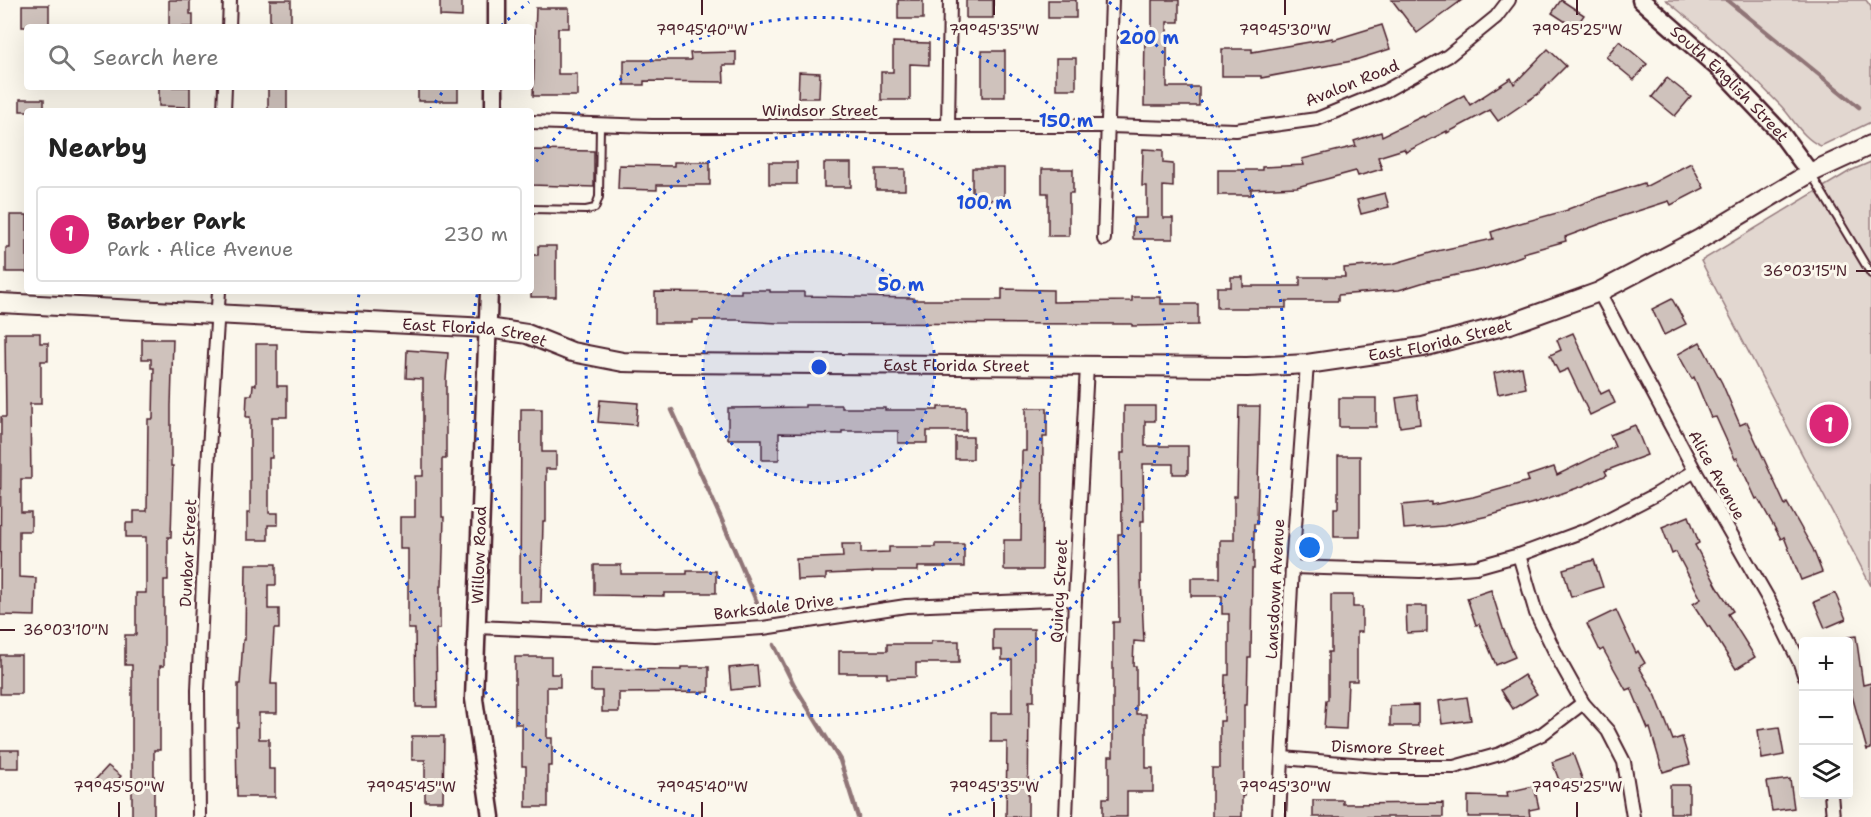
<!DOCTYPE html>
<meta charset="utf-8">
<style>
body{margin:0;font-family:"Shantell Sans",sans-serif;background:#f6f6f6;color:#222}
.controls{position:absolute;right:18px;bottom:18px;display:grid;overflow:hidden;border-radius:6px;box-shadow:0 6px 24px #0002}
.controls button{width:54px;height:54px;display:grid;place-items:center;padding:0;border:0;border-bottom:2px solid #e0e0e0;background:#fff;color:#222;font:30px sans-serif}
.you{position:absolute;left:1310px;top:548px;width:21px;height:21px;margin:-15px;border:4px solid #fff;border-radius:50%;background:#1a73e8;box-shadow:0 0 0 9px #1a73e833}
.badge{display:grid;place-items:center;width:39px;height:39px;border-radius:50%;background:#db2777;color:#fff;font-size:20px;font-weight:700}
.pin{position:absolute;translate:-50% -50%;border:3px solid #fff;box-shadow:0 2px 6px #0006}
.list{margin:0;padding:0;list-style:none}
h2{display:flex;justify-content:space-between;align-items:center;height:78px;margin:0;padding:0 24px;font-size:26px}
h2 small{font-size:20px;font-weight:400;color:#767676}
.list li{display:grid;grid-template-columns:39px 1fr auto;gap:18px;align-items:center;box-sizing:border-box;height:96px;margin:0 12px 12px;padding:0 12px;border:2px solid #e0e0e0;border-radius:6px}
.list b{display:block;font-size:22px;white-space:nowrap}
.list p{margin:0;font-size:20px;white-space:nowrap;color:#767676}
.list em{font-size:20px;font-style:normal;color:#767676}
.icon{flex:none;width:33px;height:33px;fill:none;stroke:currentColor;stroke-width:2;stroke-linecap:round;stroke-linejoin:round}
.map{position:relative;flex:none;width:1871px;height:817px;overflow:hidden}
.search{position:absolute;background:#fff;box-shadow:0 6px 24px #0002;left:24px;top:24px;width:510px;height:66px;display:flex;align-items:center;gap:15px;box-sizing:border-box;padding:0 21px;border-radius:6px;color:#767676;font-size:22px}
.panel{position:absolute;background:#fff;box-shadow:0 6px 24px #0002;left:24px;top:108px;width:510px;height:186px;border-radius:6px}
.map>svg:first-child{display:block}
</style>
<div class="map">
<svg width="1871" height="817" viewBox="0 0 1871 817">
<rect width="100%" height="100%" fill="#fbf7ec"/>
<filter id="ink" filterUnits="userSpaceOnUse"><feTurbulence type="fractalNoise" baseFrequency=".0167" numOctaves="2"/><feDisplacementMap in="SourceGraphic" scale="12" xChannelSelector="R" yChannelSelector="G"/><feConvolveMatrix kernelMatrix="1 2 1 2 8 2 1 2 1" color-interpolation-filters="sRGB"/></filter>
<g filter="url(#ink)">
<!-- green -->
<g fill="#e2d7d0" stroke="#967b7e" stroke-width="1.5">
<path d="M1666,0h200l5,7v115l-50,24c-17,-6 -27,-26 -39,-39 -36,-38 -75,-74 -116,-107z"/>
<polygon points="1871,162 1871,586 1701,261 1850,171"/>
</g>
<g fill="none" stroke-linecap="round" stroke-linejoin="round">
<!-- stream -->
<g stroke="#907477" stroke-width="4.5">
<polyline points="1727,0 1859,107"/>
<polyline points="672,410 720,516 758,605"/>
<polyline points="774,645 794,685 840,760 858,817"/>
</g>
</g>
<!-- building -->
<g fill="#cfc2bc" stroke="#4a1f2b" stroke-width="1.5">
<polygon points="169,0 190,0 190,14 193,14 193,27 169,27"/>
<rect x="270" y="0" width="21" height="27"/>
<polygon points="440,0 462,0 462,17 440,16"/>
<rect x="898" y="0" width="25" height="19"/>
<rect x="966" y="0" width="27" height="18"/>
<rect x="1048" y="0" width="28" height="18"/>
<polygon points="1152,0 1179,0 1179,22 1167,22 1167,87 1199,87 1199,106 1144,106 1145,31 1152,31"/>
<polygon points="1392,0 1462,0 1417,33"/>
<polygon points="1561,0 1584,15 1575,28 1552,13"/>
<rect x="22" y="5" width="27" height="22"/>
<polygon points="536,8 569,8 569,28 558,28 558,74 577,74 577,96 533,96"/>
<polygon points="1382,25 1390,49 1352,61 1261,78 1261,76 1222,76 1222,49 1252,49 1252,52 1333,38 1333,40"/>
<polygon points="1619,41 1647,64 1634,80 1606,57"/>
<polygon points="893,42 929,43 929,65 910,64 910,100 881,100 881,72 893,72"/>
<polygon points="1548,49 1566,66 1538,94 1498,121 1490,110 1447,133 1447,131 1406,152 1404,149 1378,157 1382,169 1358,176 1356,171 1297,187 1251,189 1251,195 1218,195 1218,170 1262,170 1262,167 1304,165 1302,159 1356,146 1354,141 1381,132 1382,136 1423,116 1424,117 1464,95 1470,105 1511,78 1514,84"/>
<rect x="982" y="51" width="23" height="46"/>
<polygon points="736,52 736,65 723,65 724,82 644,81 644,85 624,85 624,60 691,60 690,53"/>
<rect x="1056" y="58" width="20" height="31"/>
<polygon points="799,72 820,73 819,98 798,98"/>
<polygon points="1667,78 1691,97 1675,116 1652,97"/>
<polygon points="159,87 190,87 190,107 159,106"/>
<rect x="268" y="87" width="19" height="24"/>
<rect x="418" y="87" width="40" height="14"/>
<rect x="20" y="99" width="24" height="12"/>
<polygon points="1143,149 1163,150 1163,163 1173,164 1173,187 1163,186 1163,218 1173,218 1173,239 1133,239 1133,218 1147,218 1147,186 1142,186"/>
<polygon points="531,150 594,151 594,187 531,185"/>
<polygon points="674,162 710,162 710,185 657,185 657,190 618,189 619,165 674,166"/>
<rect x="769" y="162" width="28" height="22"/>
<rect x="824" y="163" width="27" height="24"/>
<polygon points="1691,163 1704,188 1671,205 1669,201 1622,216 1565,237 1566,241 1523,253 1524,255 1485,269 1428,281 1399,290 1338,295 1338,301 1286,301 1286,308 1217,308 1217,287 1231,287 1231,277 1243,277 1243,286 1300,286 1300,277 1345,277 1344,268 1392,264 1437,251 1493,239 1491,232 1513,225 1568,210 1568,209 1600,197 1644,183 1645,187"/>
<polygon points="972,168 1004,168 1004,200 972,199"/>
<rect x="876" y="169" width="29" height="21"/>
<polygon points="1042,169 1073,169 1073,193 1069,193 1069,236 1048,236 1048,193 1042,193"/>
<polygon points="1385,193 1389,207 1361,214 1357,200"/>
<polygon points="10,215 27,215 27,272 6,272 6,248 10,248"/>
<polygon points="538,246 556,246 556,297 531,297 531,255 538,255"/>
<polygon points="1002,289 1053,290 1053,302 1132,301 1132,297 1161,297 1161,304 1198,304 1198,325 1132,326 1132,324 778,323 741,321 741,320 692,320 692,323 655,323 655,292 741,293 741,290 770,290 770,292 804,292 804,296 913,298 913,300 1002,300"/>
<polygon points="1672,299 1686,324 1664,335 1652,309"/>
<polygon points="5,333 40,333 40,343 48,343 48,361 41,361 41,404 30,404 31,479 21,479 21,512 31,512 31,531 19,531 19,577 36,578 35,616 0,615 1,417 6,417"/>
<polygon points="1573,333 1601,394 1609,390 1615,403 1590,415 1568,369 1559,373 1550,355 1561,350 1557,340"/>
<polygon points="142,339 173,339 171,406 171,466 173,466 171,537 168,537 168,580 164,580 164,666 160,666 160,750 154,750 154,817 132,817 132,665 125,665 125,635 136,635 136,593 146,593 146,537 126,537 126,523 134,523 134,511 147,511 148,419 153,419 154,368 151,368 151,359 142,359"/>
<polygon points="1700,342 1722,383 1740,425 1747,422 1785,505 1787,503 1813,549 1822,572 1801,580 1784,537 1781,539 1758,498 1756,499 1737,458 1735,459 1716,417 1711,418 1694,377 1692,379 1678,354"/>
<polygon points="256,344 277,344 277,386 287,386 287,417 272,417 272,458 269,458 269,513 278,513 278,525 268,525 268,540 247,540 247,513 250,513 250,417 246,417 247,395 252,395 253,385 256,385"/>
<polygon points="407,350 448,353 446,380 446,459 442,459 442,517 444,517 442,586 440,586 440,629 436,629 437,707 416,707 415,629 408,629 408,549 400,549 400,517 415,517 415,476 423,476 423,379 406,378"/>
<polygon points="1522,367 1526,388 1498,394 1494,373"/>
<polygon points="1417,395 1420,424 1400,427 1396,398"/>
<rect x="1339" y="398" width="37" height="29"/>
<polygon points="600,400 638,403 636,425 598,422"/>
<polygon points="805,405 842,405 842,408 885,408 885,410 938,410 938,407 966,407 966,431 927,431 927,443 898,443 898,431 842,431 842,434 779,433 779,460 762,460 762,439 728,439 728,408 805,407"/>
<polygon points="1124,406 1155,406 1155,421 1145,421 1145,446 1188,446 1188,474 1173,474 1173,464 1143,464 1144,521 1141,521 1141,579 1144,642 1134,641 1133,666 1136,666 1136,714 1146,714 1146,768 1153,768 1153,792 1127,792 1127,817 1103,817 1103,798 1109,798 1109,756 1113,756 1113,622 1119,622 1118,534 1122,534 1121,453 1124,453"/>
<polygon points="1239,406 1260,406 1257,524 1254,524 1254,569 1252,569 1251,658 1248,658 1247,705 1244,705 1244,796 1242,796 1242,817 1212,817 1212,768 1220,768 1220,721 1224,721 1225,675 1229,675 1229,614 1222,614 1222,596 1191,596 1191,578 1220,578 1220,540 1234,540 1234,496 1237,496"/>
<polygon points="1026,408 1047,408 1047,437 1043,437 1042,570 1004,570 1004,540 1021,540 1022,451 1026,451"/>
<polygon points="521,409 542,409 542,452 556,452 556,469 546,469 546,522 543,522 541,602 520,602"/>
<polygon points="1635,425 1647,455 1605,471 1607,475 1583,486 1537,502 1488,516 1444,526 1404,529 1402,505 1431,502 1431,505 1473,497 1529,481 1527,476 1554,467 1557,475 1615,447 1610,435"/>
<rect x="955" y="437" width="18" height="22"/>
<polygon points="1338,456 1360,456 1360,537 1334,537 1334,508 1338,508"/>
<polygon points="1689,516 1699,543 1695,545 1718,588 1733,611 1728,614 1755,657 1736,669 1709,626 1708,627 1693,604 1701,599 1676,552 1672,554 1662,527"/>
<polygon points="842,544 861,544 861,553 889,552 889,547 935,547 935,544 964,544 964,567 918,567 918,571 873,571 873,572 826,574 826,579 797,580 796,559 843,557"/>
<polygon points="1594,560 1603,587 1571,597 1563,569"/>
<polygon points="246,564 276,564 276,585 268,585 268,609 279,609 279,629 274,629 271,684 277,684 277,713 259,713 259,739 269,739 269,769 275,769 275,797 237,797 236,727 238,727 238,684 240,684 243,640 245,640"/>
<polygon points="594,565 621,565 621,574 687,574 687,571 716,571 716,593 664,593 664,596 594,595"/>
<polygon points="1491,590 1503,628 1515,657 1496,665 1479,624 1476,625 1467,598"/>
<polygon points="1835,593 1846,619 1825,628 1814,602"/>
<polygon points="1331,595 1353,595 1353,607 1362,607 1362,632 1357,632 1357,681 1348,681 1346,729 1324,728 1326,700 1328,700 1328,652 1331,652"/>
<polygon points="1406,606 1427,606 1427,632 1407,633"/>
<polygon points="1616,610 1636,653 1638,651 1645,663 1639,667 1656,696 1673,740 1682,737 1690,764 1663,772 1650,728 1648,729 1631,688 1626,690 1603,649 1600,651 1587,624"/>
<polygon points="993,629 1034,629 1034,701 1029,701 1028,817 1006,817 1007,742 991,742 991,713 1012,713 1012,660 1002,660 1002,650 993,650"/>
<polygon points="1856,636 1863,685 1871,683 1871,749 1867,750 1848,681 1848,637"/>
<polygon points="931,641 959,641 959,663 916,663 916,677 887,678 887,673 839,673 839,651 887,651 887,644 931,644"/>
<rect x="0" y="655" width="21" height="39"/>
<polygon points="515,657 551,657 551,674 560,674 560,687 547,687 547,738 552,738 552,766 548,766 548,807 526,807 526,766 522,766 522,724 515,724"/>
<polygon points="757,665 759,687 731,690 729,668"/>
<polygon points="681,667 709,667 709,692 619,693 619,712 602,712 602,691 591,691 591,669 681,670"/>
<polygon points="1524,675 1537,694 1513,709 1501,690"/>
<polygon points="1467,697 1471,720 1442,724 1439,701"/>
<polygon points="1418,705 1418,726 1390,726 1390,706"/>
<polygon points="1779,727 1784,755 1762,759 1758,730"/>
<polygon points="412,736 444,736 443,801 425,801 425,760 412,760"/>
<rect x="0" y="750" width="19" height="18"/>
<polygon points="1573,754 1583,781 1562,788 1552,762"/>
<polygon points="108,766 121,776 109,790 96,779"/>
<polygon points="1790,779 1794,808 1772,811 1767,782"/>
<rect x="1670" y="785" width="19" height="28"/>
<polygon points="1534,786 1539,808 1529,810 1530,817 1468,817 1468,796 1508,797 1507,792"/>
<polygon points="1313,800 1343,800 1343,804 1443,803 1443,817 1313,817"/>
</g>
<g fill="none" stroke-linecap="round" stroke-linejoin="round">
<!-- service casing -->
<g stroke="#4a1f2b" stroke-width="10">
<g id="service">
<polyline points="1811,174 1871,274"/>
<polyline points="531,209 586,210 595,208 599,197 600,124"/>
</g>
</g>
<!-- minor casing -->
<g stroke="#4a1f2b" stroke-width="16">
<g id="minor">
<polyline points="229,27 230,0"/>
<polyline points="224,111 225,87"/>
<polyline points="531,122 652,126 1109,126 1236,130 1317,119 1385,91 1448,56 1496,17 1509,0"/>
<polyline points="948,126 950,0"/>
<polyline points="1104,239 1112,0"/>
<polyline points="1599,292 1695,471 1770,602 1800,663 1804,675"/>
<polyline points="1519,555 1536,613 1559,660 1583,703 1608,731 1624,762 1633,817"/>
<polyline points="1292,567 1420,571 1476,567 1519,555 1589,529 1655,495 1695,471"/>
<polyline points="476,627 655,635 763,628 906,606 1075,599"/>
<polyline points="1283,758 1387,767 1454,767 1500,754 1542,734 1583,703"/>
<polyline points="1831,794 1833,817"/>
<polyline points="199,817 198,690 209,449 219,291"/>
<polyline points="1066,817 1075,599 1087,366"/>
<polyline points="1279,817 1292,567 1307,364"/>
</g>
</g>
<!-- tertiary casing -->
<g stroke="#4a1f2b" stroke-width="21">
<g id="tertiary">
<path id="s1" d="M1641,0l82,72 57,60 30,41"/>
<polyline points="497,27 497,0"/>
<polyline points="494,111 494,87"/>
<polyline points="489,291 474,699 491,817"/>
</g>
</g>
<!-- secondary casing -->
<g stroke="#4a1f2b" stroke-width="22">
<g id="secondary">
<path id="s2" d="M0,303l488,25 39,6 45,18 51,10 42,1 582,4 60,-3 116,-17 87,-23 89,-32 101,-53 110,-66 61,-28"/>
</g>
</g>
<!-- service -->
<use href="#service" stroke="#fbf7ec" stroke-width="6"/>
<!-- minor -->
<use href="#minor" stroke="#fbf7ec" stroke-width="12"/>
<!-- tertiary -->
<use href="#tertiary" stroke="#fbf7ec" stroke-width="16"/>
<!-- secondary -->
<use href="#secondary" stroke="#fbf7ec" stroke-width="18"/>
</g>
</g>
<!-- ticks -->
<path fill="none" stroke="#4a1f2b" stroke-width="2" d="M702,0v15M994,0v15M1285,0v15M1577,0v15M1856,271h15M0,630h15M119,802v15M411,802v15M702,802v15M994,802v15M1285,802v15M1577,802v15"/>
<!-- distance rings -->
<circle cx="819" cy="367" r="116" fill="#1d4ed8" fill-opacity=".12"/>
<g fill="none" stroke="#1d4ed8" stroke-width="3" stroke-dasharray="3 6">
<circle cx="819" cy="367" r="116"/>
<circle cx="819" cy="367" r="233"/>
<path d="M531 169A349 349 0 1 1 478 291"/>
<path d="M694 816A466 466 0 0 1 359 294M430 110A466 466 0 0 1 444 90M501 26A466 466 0 0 1 529 2M1109 2A466 466 0 0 1 944 816"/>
</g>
<g text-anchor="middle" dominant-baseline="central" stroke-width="6" stroke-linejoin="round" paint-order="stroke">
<!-- street labels -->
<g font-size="16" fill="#4a1f2b" stroke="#fbf7ec">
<text transform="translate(1352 83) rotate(-22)">Avalon Road</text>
<text stroke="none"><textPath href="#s1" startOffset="122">South English Street</textPath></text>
<text x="820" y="110">Windsor Street</text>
<text stroke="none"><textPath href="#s2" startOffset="476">East Florida Street</textPath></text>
<text stroke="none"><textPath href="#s2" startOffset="1448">East Florida Street</textPath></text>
<text stroke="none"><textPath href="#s2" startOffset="962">East Florida Street</textPath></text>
<text transform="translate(1717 475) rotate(61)">Alice Avenue</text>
<text transform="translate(188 553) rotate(-87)">Dunbar Street</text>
<text transform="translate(479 555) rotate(-88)">Willow Road</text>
<text transform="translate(1275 589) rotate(-87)">Lansdown Avenue</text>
<text transform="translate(1059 591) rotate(-87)">Quincy Street</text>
<text transform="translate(774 607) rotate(-7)">Barksdale Drive</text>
<text transform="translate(1388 748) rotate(2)">Dismore Street</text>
</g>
</g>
<g font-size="15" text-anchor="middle" fill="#4a1f2b" stroke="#fbf7ec" stroke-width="6" stroke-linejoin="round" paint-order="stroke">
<text x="702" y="35">79°45'40"W</text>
<text x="994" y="35">79°45'35"W</text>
<text x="1285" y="35">79°45'30"W</text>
<text x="1577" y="35">79°45'25"W</text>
<text x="1805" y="276">36°03'15"N</text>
<text x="66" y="635">36°03'10"N</text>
<text x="119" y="792">79°45'50"W</text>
<text x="411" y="792">79°45'45"W</text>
<text x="702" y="792">79°45'40"W</text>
<text x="994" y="792">79°45'35"W</text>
<text x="1285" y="792">79°45'30"W</text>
<text x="1577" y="792">79°45'25"W</text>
</g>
<circle cx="819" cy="367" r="9" fill="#1d4ed8" stroke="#fbf7ec" stroke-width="3"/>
<g font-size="18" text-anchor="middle" font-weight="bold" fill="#1d4ed8" stroke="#fbf7ec" stroke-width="6" stroke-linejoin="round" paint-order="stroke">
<text x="1149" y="44">200 m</text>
<text x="1066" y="127">150 m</text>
<text x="984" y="209">100 m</text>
<text x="901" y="291">50 m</text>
</g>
</svg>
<div class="controls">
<button>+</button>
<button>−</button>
<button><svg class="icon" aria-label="layers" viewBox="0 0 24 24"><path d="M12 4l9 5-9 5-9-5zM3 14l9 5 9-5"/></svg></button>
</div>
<div class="you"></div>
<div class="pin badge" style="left:1829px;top:424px">1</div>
<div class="search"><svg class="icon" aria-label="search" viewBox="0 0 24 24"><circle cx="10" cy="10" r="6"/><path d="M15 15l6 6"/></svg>Search here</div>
<section class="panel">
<h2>Nearby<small></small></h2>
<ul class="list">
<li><span class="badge">1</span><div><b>Barber Park</b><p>Park · Alice Avenue</p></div><em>230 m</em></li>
</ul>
</section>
</div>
